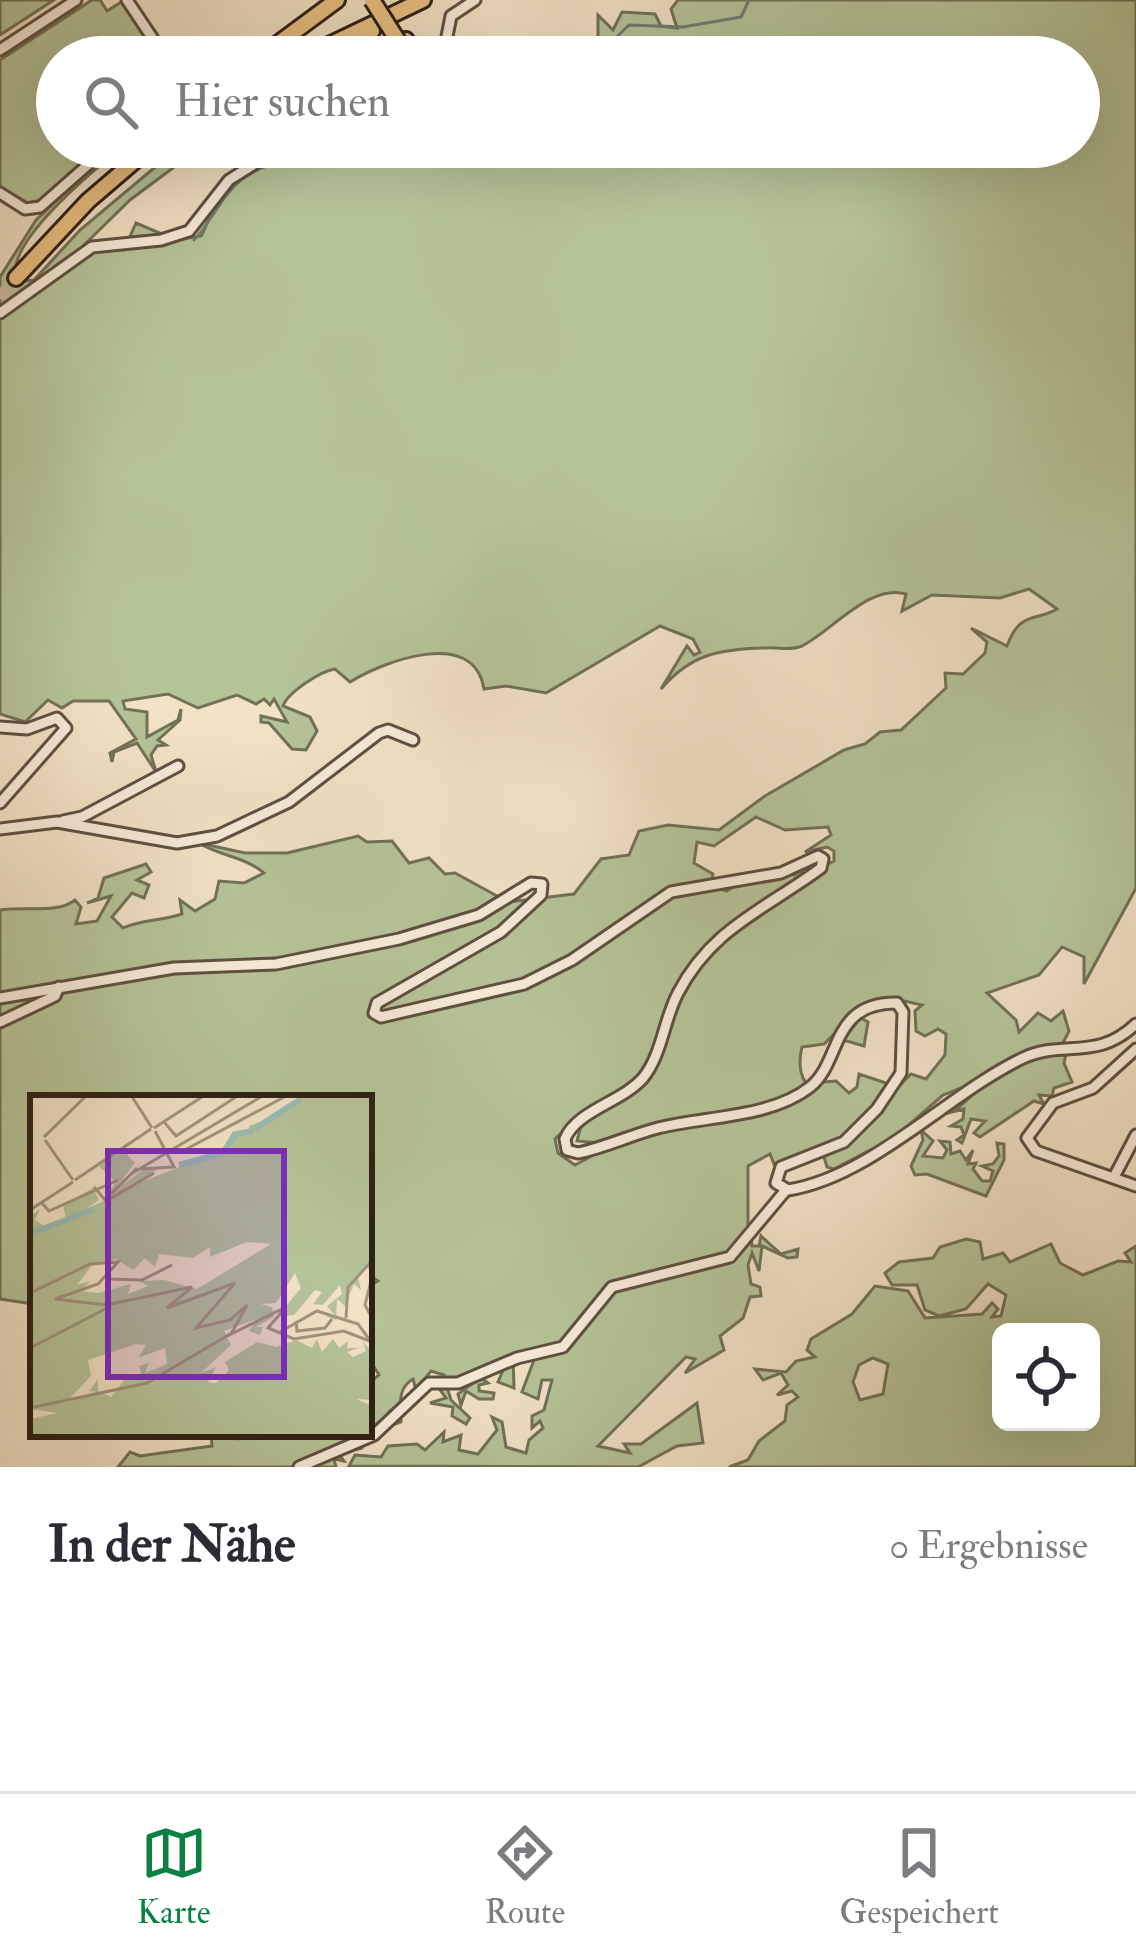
<!DOCTYPE html>
<html lang="de">
<meta charset="utf-8">
<style>
body{margin:0;font-family:"IM FELL Double Pica",serif;background:#f2f2f3;color:#2b2b33}
.controls{position:absolute;right:36px;bottom:36px;display:grid;overflow:hidden;border-radius:18px;box-shadow:0 12px 48px #0002}
.controls button{width:108px;height:108px;display:grid;place-items:center;padding:0;border:0;border-bottom:3px solid #e1e1e2;background:#fff;color:#2b2b33;font:60px sans-serif}
.list{margin:0;padding:0;list-style:none}
h2{display:flex;justify-content:space-between;align-items:center;height:156px;margin:0;padding:0 48px;font-size:51px}
h2 small{font-size:39px;font-weight:400;color:#7c7c81}
.icon{flex:none;width:66px;height:66px;fill:none;stroke:currentColor;stroke-width:2;stroke-linecap:round;stroke-linejoin:round}
.map{position:relative;flex:none;width:1136px;height:1467px;overflow:hidden}
.search{position:absolute;background:#fff;box-shadow:0 12px 48px #0002;left:36px;right:36px;top:36px;height:132px;display:flex;align-items:center;gap:30px;box-sizing:border-box;padding:0 42px;border-radius:66px;color:#7c7c81;font-size:45px}
.sheet{height:324px;background:#fff}
nav{display:flex;justify-content:space-around;align-items:center;box-sizing:border-box;height:168px;border-top:3px solid #e1e1e2;background:#fff;font-size:33px;color:#7c7c81}
nav a{display:grid;justify-items:center;gap:6px}
nav .on{color:#0b8043}
.map>svg:first-child{display:block}
</style>
<div class="map">
<svg width="1136" height="1467" viewBox="0 0 1136 1467">
<rect width="100%" height="100%" fill="#f2e2c6"/>
<filter id="stains"><feTurbulence type="fractalNoise" baseFrequency=".00167" numOctaves="4"/><feColorMatrix values="0 0 0 0 .2 0 0 0 0 .09 0 0 0 0 .02 0 0 0 .5 -.17"/></filter>
<radialGradient id="worn" r=".72"><stop offset=".6" stop-color="#630" stop-opacity="0"/><stop offset="1" stop-color="#630" stop-opacity=".3"/></radialGradient>
<!-- green -->
<g fill="#b6c499" stroke="#717257" stroke-width="3" fill-rule="evenodd">
<polygon points="0,0 54,0 0,35"/>
<polygon points="92,0 100,0 107,11 123,1 159,57 57,57 57,147 104,147 41,200 28,203 0,187 0,60"/>
<path d="M678,0h458v888l-52,96v-27l-22,-10 -23,28 -52,18 29,27 3,12 19,-19 13,8 12,-10 6,20 -6,12 -9,2 12,9 -2,9 8,19 -18,6 -2,8 -13,-1 5,9 -10,-3 -54,36 -6,-4 11,-12 -14,-2 -9,24 -5,-3 7,-5 -3,-8 -10,-1 12,-7 1,-10 -28,7 22,-8 18,-16 -5,-8 -28,11 -48,42 -61,32 -7,-2 -6,-20 -47,17 -4,-10 -22,12v61l-10,14 13,-4 1,9h7l2,-10 20,18 17,-5 -1,8 -9,1 -26,-12 -3,25 -7,-18 -4,12 3,19 9,3 1,9 -11,1 -7,21 -23,18 4,14 -39,23 10,-14 -9,-2 -88,89 32,7 -6,-9h17l56,-41 6,40 -26,3 -39,21 -289,-1 6,-11 26,2 7,-11 29,-2 8,6 19,-18 -1,10 18,-7 -2,15 19,4 19,-24 -5,-13 10,5 4,25 20,6 3,-13 14,-12 -3,-7 -8,7v-12l12,-6 8,-30h-10l-4,19 -16,-7 12,-32 -3,-10 -18,7 1,31 -16,-6 6,-14 -23,10 7,5 -9,2v6l15,2 -1,6h-14l-13,-8 -5,14 -3,-11 15,-11 -27,1 5,16 19,18 -4,6 -14,-8 1,-9 -23,-4 16,-5 -8,-11 6,-12 -13,-4 -15,19 -3,-11c-17,10 -12,28 -12,43l-6,2 -5,-13 -12,16 -7,-1 -2,-43 10,-8 -10,-16v-73l9,-5 -9,-6v-177h-336v206l-33,-5v-389c26,-4 58,4 75,-10l6,7 -5,17 21,-3 14,-25 -24,7 11,-5 6,-20 42,-14 5,8 -14,8 12,5 -5,13 -12,-5 -20,24 11,11c20,-9 39,-7 59,-14l-2,-14 15,11 20,-12 4,-18 25,2 20,-10c-18,-16 -47,-18 -65,-30l46,10h42l71,-17 9,6 25,-1 17,22 20,-5 16,16 10,-1 53,29 66,-8 27,-35 28,-4 10,-24 29,-6 51,5 46,-34 79,-46 21,-6 15,-12 21,-2 45,-42 -1,-15 18,1 22,-21 2,-11 -16,-14 36,18c13,-36 29,-24 50,-37l-28,-20 -29,9 -68,-3 -30,16 4,-17c-36,-11 -74,37 -104,52 -12,5 -23,1 -36,2 -47,1 -75,6 -105,41l26,-43 7,9 6,-3 -7,-13 -33,-13 -114,67 -40,-7 -22,3c-10,-62 -100,-28 -134,-7l-15,-13c-14,2 -47,23 -52,37l27,11 7,14 -11,19 -14,-1 -23,-26 -8,-1v-6l26,6 -13,-23 -4,6 -6,-6 -8,5 -19,-9 -39,13 -30,-14 -45,7 2,8 22,3v25l31,-17 3,-11 -1,11 -22,20 8,5 -9,1 -6,9 5,17 -19,-29 -23,9 -2,10 -2,-9 26,-14 -27,-38h-36l-11,7 -14,-8 -23,22 -25,-8v-437l36,-57 77,-73h9c-27,22 -122,99 -105,135l17,-2 46,-50 99,-83h22l-71,53 -47,46 41,4 12,-27 40,17 25,-4c7,-11 8,-24 15,-35 31,-55 99,-57 154,-50l709,-4v-90h-488l-10,-6 17,-11v-25l15,15 9,-18 33,2 6,12 16,2 -6,-19zM756,817l29,13 43,-3 3,8 -26,17 22,-5 7,4v10l-33,16 1,-7 -8,5 -8,-5 -3,8c-17,3 -43,2 -56,13l-17,-5 3,-12 -19,-11 3,-21 17,4zM891,998l31,7 -7,6 1,20 9,5 13,-7 8,5 -1,21 -19,24 -15,-5 -13,13 -39,-13 -2,13 -8,6 -13,-12 -13,1 -8,8c-16,-7 -17,-27 -13,-43l22,-3 27,-27 6,5 -14,18 21,6 4,-24 -14,-8zM577,1118l5,4 -5,19 22,2 2,8 -26,14 -17,-12 -3,-14z"/>
<polygon points="921,1130 933,1141 923,1156 943,1158 947,1150 940,1141 950,1142 951,1154 960,1151 966,1160 973,1150 968,1164 976,1163 973,1169 982,1181 990,1181 993,1171 982,1166 993,1164 999,1156 997,1143 1004,1144 1004,1160 986,1196 927,1174 915,1175 911,1166 923,1140"/>
<path d="M966,1239l14,3 3,17 20,-6 7,9 41,-18 9,19 23,12 35,-14 13,1 -6,-9 11,-7v221h-407l19,-7 11,-19 26,-20 2,-16 11,-8 -6,-6 -15,4 11,-10 -7,-12 -18,7 -8,-11 31,3 10,-11 19,-4 -8,-7 4,-11 41,-25 23,-28 33,5 17,27 57,-4 10,-11 6,6 -6,8 9,-1 5,-21 -18,-11 -22,25 -27,7 -14,-6 -8,-25h-25l-7,-12 14,-11 34,-4 7,-11zM1001,1332h90v90h-90zM873,1358l15,6 -5,30 -23,6 -7,-18 6,-17z"/>
<polygon points="211,1434 238,1439 247,1434 365,1434 362,1448 339,1454 344,1461 334,1459 336,1467 118,1467 130,1452 140,1456 212,1446"/>
</g>
<g fill="none" stroke-linecap="round" stroke-linejoin="round">
<!-- stream -->
<g stroke="#6f7e76" stroke-width="3">
<polyline points="596,57 629,25 683,27 741,17 749,0"/>
<path d="M194,240c17,-18 28,-45 47,-60 45,-35 106,-13 156,-33"/>
</g>
<!-- highway-tunnel -->
<polyline stroke="#cabba3" stroke-width="14" stroke-dasharray="14 7" stroke-linecap="butt" points="0,299 16,278"/>
<!-- minor casing -->
<g stroke="#5e5041" stroke-width="15">
<g id="minor">
<polyline points="127,0 165,57"/>
<polyline points="0,50 76,0"/>
<polyline points="443,57 451,16 475,0"/>
<polyline points="0,193 25,209 40,207 108,147"/>
<polyline points="0,313 92,247 161,240 189,231 229,180 281,147"/>
<polyline points="0,727 27,729 57,718 66,728 0,803"/>
<polyline points="63,821 82,817 178,766"/>
<polyline points="0,829 57,822 177,843 217,836 289,802 379,733 388,730 413,740"/>
<path d="M0,998l174,-30 102,-4 123,-25 80,-24 52,-32 11,1 -1,11 -40,37 -124,71 -3,10 7,4 143,-33 48,-24 99,-68 110,-19 37,-17 5,3 -2,9c-57,42 -109,60 -143,125 -14,26 -16,62 -35,85 -21,24 -67,33 -78,61l2,11 11,3c28,-6 53,-18 80,-25 47,-12 113,-10 152,-41 32,-25 20,-85 87,-84l6,9 -2,61 -24,36 -33,33 -63,25 -5,16 12,7c83,-13 160,-96 235,-132 41,-19 73,4 113,-34"/>
<polyline points="0,1022 55,996 59,987"/>
<polyline points="1136,1049 1093,1088 1053,1103 1027,1138 1036,1151 1136,1186"/>
<polyline points="1114,1177 1136,1135"/>
<polyline points="299,1467 374,1435 429,1383 458,1383 517,1358 563,1347 612,1287 730,1257 786,1190"/>
</g>
</g>
<!-- highway casing -->
<g stroke="#2c2015" stroke-width="20">
<g id="highway">
<polyline points="406,40 416,57"/>
<polyline points="260,57 337,0"/>
<polyline points="304,57 423,0"/>
<polyline points="346,57 372,31"/>
<polyline points="16,278 88,201 151,147"/>
</g>
</g>
<!-- minor -->
<use href="#minor" stroke="#f7ecda" stroke-width="9"/>
<!-- highway -->
<use href="#highway" stroke="#e9c183" stroke-width="14"/>
<!-- highway-bridge casing -->
<g stroke="#2c2015" stroke-width="20" stroke-linecap="butt">
<polyline id="highway-bridge" points="372,0 400,44"/>
</g>
<!-- highway-bridge -->
<use href="#highway-bridge" stroke="#e9c183" stroke-width="14"/>
</g>
<!-- overview -->
<g transform="translate(30 1095)">
<rect width="342" height="342" fill="#f2e2c6"/>
<path d="M270,0h72v166l-14,16 3,13 -7,-6 -9,22 -8,-7 -1,21 -10,-4 9,-1 -8,-9 15,-12 -2,-9 -17,20 -10,-1 9,-12 -7,-2 -21,25 -16,1 23,-28 -6,-15 -19,30 -15,1 11,3 2,10 -18,10h7l-3,8 -11,-4 8,-12 -33,12 7,14 -30,28 15,-6 -8,15 8,1 13,-13 -4,-8 32,-20 19,5 20,-7 16,8 5,-9 5,13 11,-13 6,9 9,-7 -1,7h12l-12,4 6,5 13,-6 -3,-9 9,10v48l-15,-1 15,7v31h-342v-18l28,-6 -28,-4v-192l10,-8 -5,11 8,5 23,-5 -3,-15 30,-17 6,12 -13,9 18,-8 -5,-8 6,5 11,-16 -17,-16 24,-16 12,13 -24,31 31,-24 7,-1 8,1 -34,19 98,-38 12,-20 17,2 -1,-7 41,-16zM217,147l24,2 -74,45 -33,-9 -25,1 9,5 -20,8 3,-10 -33,9 -18,-2 11,-10 -14,4 15,-20 24,-6 17,11 12,-12 10,9 4,-13 34,4 17,-11v10zM106,249l10,1 -8,13 27,-10 2,16 -22,9 4,-10 -10,3 2,8 -13,1 -17,22 -13,-6v-12l-9,12 7,1 -31,11 26,-27 -3,-16z" fill="#b6c499" fill-rule="evenodd"/>
<path fill="none" stroke="#9bbdb6" stroke-width="6" d="M224,34l47,-30M149,70l44,-12 13,-19 17,-3M0,139l64,-25"/>
<path fill="none" stroke="#a3947f" stroke-width="3" d="M101,0l21,33M134,27l12,14 63,-41M124,33l51,-33M14,42l43,-42M15,45l28,40M149,58l109,-58M111,74l33,-2 -19,-36M101,79l133,-79M45,85l76,-51M64,92l12,14 48,-28M81,99l26,-26M11,107l8,9 69,-31M0,115l43,-28M342,182l-7,28 7,13M77,184l35,1 30,-15M0,198l60,-29 28,-2 -20,22 -43,15M25,204l51,6 86,-18 -25,21 68,-25 -39,45 34,-8 17,-15 -16,29 55,-27 -18,21 26,11 50,-8 28,11M316,223l2,-31 21,-23 3,12M266,226l1,10 28,-3 7,-9M250,237l37,-21 41,13 14,19M0,253l81,-42M0,313l117,-25 83,-49"/>
<path fill="#7b2cbf" fill-opacity="0.15" stroke="#7b2cbf" stroke-width="6" d="M78,56h176v226h-176z"/>
<rect width="342" height="342" fill="none" stroke="#2c2015" stroke-width="6"/>
</g>
<rect width="100%" height="100%" filter="url(#stains)"/>
<rect width="100%" height="100%" fill="url(#worn)"/>
</svg>
<div class="controls">
<button><svg class="icon" aria-label="locate" viewBox="0 0 24 24"><circle cx="12" cy="12" r="6"/><path d="M12 2v4M12 18v4M2 12h4M18 12h4"/></svg></button>
</div>
<div class="search"><svg class="icon" aria-label="search" viewBox="0 0 24 24"><circle cx="10" cy="10" r="6"/><path d="M15 15l6 6"/></svg>Hier suchen</div>
</div>
<section class="sheet">
<h2>In der Nähe<small>0 Ergebnisse</small></h2>
<ul class="list">
</ul>
</section>
<nav>
<a class="on"><svg class="icon" aria-label="map" viewBox="0 0 24 24"><path d="M3 6l6-2 6 2 6-2v14l-6 2-6-2-6 2zM9 4v14M15 6v14"/></svg>Karte</a>
<a><svg class="icon" aria-label="directions" viewBox="0 0 24 24"><path d="M12 3l9 9-9 9-9-9zM9 14v-3h6M13 9l2 2-2 2"/></svg>Route</a>
<a><svg class="icon" aria-label="saved" viewBox="0 0 24 24"><path d="M7 4h10v16l-5-4-5 4z"/></svg>Gespeichert</a>
</nav>
